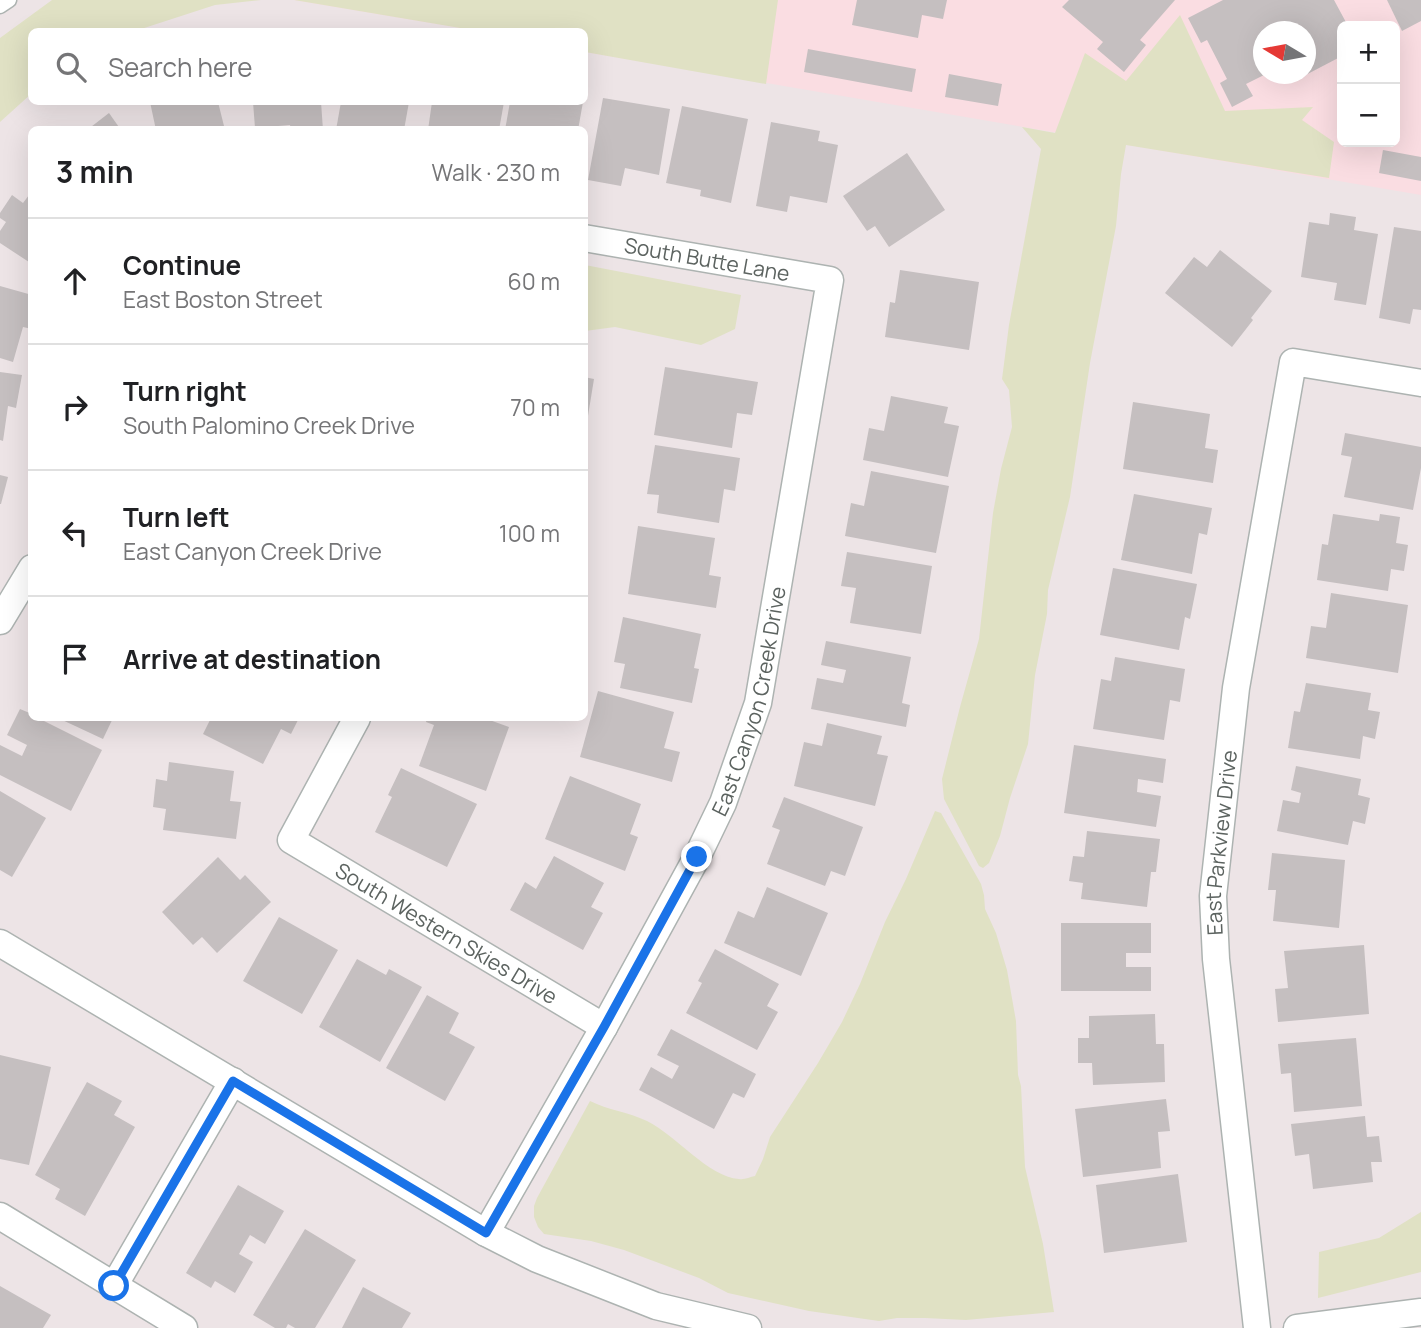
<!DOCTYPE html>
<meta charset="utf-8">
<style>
body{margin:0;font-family:Manrope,sans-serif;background:#f6f6f6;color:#202124}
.controls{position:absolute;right:21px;top:21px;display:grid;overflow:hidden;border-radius:10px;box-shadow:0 7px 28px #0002}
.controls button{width:63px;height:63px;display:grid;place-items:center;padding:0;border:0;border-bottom:2px solid #e0e0e0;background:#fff;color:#202124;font:35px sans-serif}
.compass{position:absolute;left:1253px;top:21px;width:63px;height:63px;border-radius:50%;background:#fff;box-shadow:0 7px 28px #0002;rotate:280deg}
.stop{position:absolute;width:21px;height:21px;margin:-16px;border:5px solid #1a73e8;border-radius:50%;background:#fff}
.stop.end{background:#1a73e8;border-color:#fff;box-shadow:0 2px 7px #0008}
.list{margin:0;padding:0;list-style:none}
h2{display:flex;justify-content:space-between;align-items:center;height:91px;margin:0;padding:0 28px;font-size:30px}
h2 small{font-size:23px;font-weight:400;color:#757577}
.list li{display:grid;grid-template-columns:46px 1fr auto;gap:21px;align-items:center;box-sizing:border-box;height:126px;padding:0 28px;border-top:2px solid #e0e0e0}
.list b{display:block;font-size:26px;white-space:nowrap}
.list p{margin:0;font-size:23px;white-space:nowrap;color:#757577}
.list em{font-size:23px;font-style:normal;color:#757577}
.icon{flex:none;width:38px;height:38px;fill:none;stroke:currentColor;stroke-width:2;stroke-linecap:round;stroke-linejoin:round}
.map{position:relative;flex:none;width:1421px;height:1328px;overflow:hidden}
.search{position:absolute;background:#fff;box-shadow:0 7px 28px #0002;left:28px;top:28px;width:560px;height:77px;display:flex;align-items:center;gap:18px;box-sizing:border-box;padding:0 24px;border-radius:10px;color:#757577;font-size:26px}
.panel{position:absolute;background:#fff;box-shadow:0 7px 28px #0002;left:28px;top:126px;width:560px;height:595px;border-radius:10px}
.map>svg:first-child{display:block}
</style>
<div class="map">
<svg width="1421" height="1328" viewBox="0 0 1421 1328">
<rect width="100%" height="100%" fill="#ede4e6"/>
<!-- commercial -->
<path fill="#fadde2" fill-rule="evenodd" d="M294,0h1127v195l-836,-143 -1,-20 -106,-1zM1342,26h53v116h-53zM1264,32h42v42h-42z"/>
<!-- green -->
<g fill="#e0e1c4">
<polygon points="52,0 261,0 215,5 135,31 32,32 31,94 0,122 0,38"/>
<polygon points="294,0 778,0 766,84 585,52 584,32 478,31"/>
<polygon points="1180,15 1225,111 1313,107 1302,120 1334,142 1329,178 1126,145 1121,174 1116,226 1090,363 1070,497 1048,590 1047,614 1035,675 1028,744 1010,798 1000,836 989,863 983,868 979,866 944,799 942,779 960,707 979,639 993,513 1001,469 1012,427 1009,390 1002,379 1009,325 1041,149 1022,127 1055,133 1085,53 1126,81"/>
<polygon points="585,265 741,295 735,329 701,345 615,327 585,331"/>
<path d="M935,811l6,2 40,71 3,11 1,14 11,24 11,37 9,51 2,54 3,11 4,81 18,77 11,68 -88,8 -41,-2h-28l-18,3 -70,-10 -81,-18 -29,-15 -75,-28 -33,-9 -47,-7 -6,-7 -4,-10v-11l3,-8 53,-97c18,9 38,11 57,20 29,14 61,56 92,58 5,1 11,-2 16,-3l8,-17 7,-22 48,-74 24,-41 18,-38 25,-62 21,-43z"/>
<polygon points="1421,1212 1421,1272 1318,1298 1319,1252 1379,1238"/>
</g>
<!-- building -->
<g fill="#c5bfc0">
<polygon points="857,0 947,0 943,19 922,15 918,38 852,25"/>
<polygon points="1069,0 1175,0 1140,40 1146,45 1124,72 1097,49 1103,42 1062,7"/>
<polygon points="1223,0 1334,0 1348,26 1342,26 1342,56 1298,79 1295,74 1306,74 1306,32 1264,32 1264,75 1246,84 1253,96 1232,107 1220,83 1227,79 1207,40 1201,43 1188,18"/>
<polygon points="1387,0 1421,0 1421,21 1402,31"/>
<polygon points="808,49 916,69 912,92 804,72"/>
<polygon points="949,74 1002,84 998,106 945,97"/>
<polygon points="603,98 670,109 659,175 625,168 621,186 588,180"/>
<polygon points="150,102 218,102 225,130 156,130"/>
<polygon points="253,102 321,102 323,130 291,130 290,125 255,128"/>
<polygon points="341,102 409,102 404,130 336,130"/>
<polygon points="432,102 504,102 499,130 428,130"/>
<polygon points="510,102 583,102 578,130 505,130"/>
<polygon points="682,106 748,119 731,203 700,196 701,190 666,183"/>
<polygon points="109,113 121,130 87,130"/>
<polygon points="771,122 820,131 818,141 838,145 827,203 790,196 787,212 756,206"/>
<polygon points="1383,150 1421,157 1421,181 1379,173"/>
<polygon points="907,153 945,210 889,247 875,226 867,231 843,196"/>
<polygon points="32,191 32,264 0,243 0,231 6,222 0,218 0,213 12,195 23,203"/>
<polygon points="1330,213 1356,217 1354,230 1378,234 1366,305 1334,300 1337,283 1301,277 1309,222 1329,225"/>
<polygon points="1394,227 1421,231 1421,310 1413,309 1410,324 1379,318"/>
<polygon points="1220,250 1272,291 1251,318 1253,320 1232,347 1165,293 1194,257 1207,267"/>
<polygon points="900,270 979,282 969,350 885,337 890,302 895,303"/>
<polygon points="0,286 32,295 32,329 23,327 13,362 0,358"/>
<polygon points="665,367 758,382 752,415 737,413 732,448 654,435"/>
<polygon points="0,372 22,375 16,408 8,406 3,441 0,440"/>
<polygon points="584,377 594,379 586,428 584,428"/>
<polygon points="891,396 948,407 944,423 959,426 948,477 863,460 869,428 884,431"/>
<polygon points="1133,402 1210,414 1205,448 1218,450 1213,483 1123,469"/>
<polygon points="1345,433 1421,447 1421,468 1413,510 1344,497 1352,457 1341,455"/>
<polygon points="655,445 740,458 735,491 724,489 719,523 657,513 659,495 647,494"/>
<polygon points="871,471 949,486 936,553 845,536 851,503 864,506"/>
<polygon points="0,475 8,477 1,504 0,504"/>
<polygon points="1134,494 1212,508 1207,535 1199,533 1192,574 1121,560"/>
<polygon points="1333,514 1379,521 1380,514 1400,517 1396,543 1408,545 1404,571 1391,569 1388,591 1317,580 1322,544 1328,545"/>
<polygon points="638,526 715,538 709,575 721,577 716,608 628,594"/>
<polygon points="847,552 932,566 921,634 850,623 856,588 841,586"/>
<polygon points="1113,568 1197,584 1190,619 1185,617 1179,650 1100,635"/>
<polygon points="1331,593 1408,605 1398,673 1306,658 1311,626 1326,628"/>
<polygon points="623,617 701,634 694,668 699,669 692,703 620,688 625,664 614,662"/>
<polygon points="826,641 911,657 902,703 910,705 906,727 811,709 817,678 843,683 846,670 821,665"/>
<polygon points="1115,657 1185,669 1180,702 1170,700 1164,740 1093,729 1101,679 1111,681"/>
<polygon points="1306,683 1371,693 1368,710 1380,712 1375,739 1363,736 1360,759 1288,748 1294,711 1300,712"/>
<polygon points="598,691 674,712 664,748 680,752 672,782 580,757"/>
<polygon points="20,709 32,714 32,718 38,718 102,750 71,811 0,775 0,745 22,756 27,745 7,735"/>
<polygon points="58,718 113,718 103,739"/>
<polygon points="211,718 299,718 291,734 281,729 263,764 203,734"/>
<polygon points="427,718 484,718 509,727 486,791 419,766 434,725 426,722"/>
<polygon points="827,723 882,736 877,754 888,756 875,806 794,786 804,742 822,746"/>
<polygon points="1074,745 1166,759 1163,783 1138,779 1137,792 1161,796 1156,827 1064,813"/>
<polygon points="169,762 234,771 230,801 241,802 236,839 163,830 166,809 153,807 156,779 167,781"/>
<polygon points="1296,766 1361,779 1358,795 1370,798 1365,824 1353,821 1348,845 1277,831 1283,800 1299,803 1301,793 1291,790"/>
<polygon points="401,768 477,804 447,867 375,832 392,797 388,795"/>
<polygon points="570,776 641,804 630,834 638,837 625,871 545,839"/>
<polygon points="0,791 46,818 12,877 0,870"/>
<polygon points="784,797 863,827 845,876 831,871 825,886 767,864 780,830 772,827"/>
<polygon points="1087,831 1160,839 1156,872 1151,872 1147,907 1081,899 1083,883 1069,881 1073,856 1084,857"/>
<polygon points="1272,853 1345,860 1339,928 1273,921 1276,890 1268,890"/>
<polygon points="554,856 604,883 591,907 603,913 583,950 510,910 525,882 536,889"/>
<polygon points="218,857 240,880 245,875 271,902 217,953 202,937 193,945 162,912"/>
<polygon points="767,887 828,913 801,976 724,943 738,911 754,918"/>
<polygon points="279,917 338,950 302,1014 243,981"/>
<polygon points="1061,923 1151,923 1151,953 1126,953 1126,967 1151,967 1151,991 1061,991"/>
<polygon points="1364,945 1369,1014 1278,1022 1275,989 1288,988 1284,951"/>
<polygon points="715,949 779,984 767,1006 778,1012 757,1050 686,1013 702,983 698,981"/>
<polygon points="357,959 386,975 389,969 422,987 380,1062 319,1027"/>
<polygon points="427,995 459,1013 449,1033 475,1047 445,1101 386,1068"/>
<polygon points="1155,1014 1156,1044 1164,1044 1165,1082 1093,1085 1092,1063 1078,1063 1078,1038 1089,1038 1089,1016"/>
<polygon points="671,1029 756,1074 744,1098 733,1093 714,1129 639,1090 651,1067 672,1079 679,1066 657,1055"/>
<polygon points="1356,1038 1362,1106 1294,1112 1291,1073 1281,1074 1278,1044"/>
<polygon points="0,1055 51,1067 29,1165 0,1159"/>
<polygon points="87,1082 122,1101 114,1115 135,1127 85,1216 55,1199 60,1189 35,1175"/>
<polygon points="1166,1099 1170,1131 1158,1132 1161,1168 1083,1177 1075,1109"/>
<polygon points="1365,1116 1367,1137 1379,1136 1382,1162 1371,1162 1373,1182 1313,1189 1309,1154 1295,1156 1291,1124"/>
<polygon points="1178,1174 1187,1242 1104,1253 1096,1185"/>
<polygon points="238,1185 284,1211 265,1244 250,1235 239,1254 253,1262 235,1293 215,1281 211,1288 186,1273"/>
<polygon points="305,1229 356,1260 315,1328 295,1328 288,1324 286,1328 275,1328 253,1315"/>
<polygon points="0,1286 51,1315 43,1328 0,1328"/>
<polygon points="363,1287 411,1313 402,1328 342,1328"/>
</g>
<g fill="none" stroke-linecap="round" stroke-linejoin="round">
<!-- lane casing -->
<g stroke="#adb3b1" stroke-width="17">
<polyline id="lane" points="0,6 9,0"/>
</g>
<!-- street casing -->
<g stroke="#adb3b1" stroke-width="29">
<g id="street">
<polyline points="0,621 32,568"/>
<path id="s1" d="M357,718l-66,122 313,187"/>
<polyline points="0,943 486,1233 537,1259 656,1306 748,1328"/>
<polyline points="0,1216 184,1328"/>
<path id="s2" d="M486,1233l118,-206 93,-170 26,-54 35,-100 72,-423 -246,-42"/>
<polyline points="114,1286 233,1081"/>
<path id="s3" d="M1257,1328l-41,-369 -3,-63 23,-208 57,-326 128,21"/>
<polyline points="1297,1328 1421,1312"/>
</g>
</g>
<!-- lane -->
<use href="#lane" stroke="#fff" stroke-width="14"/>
<!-- street -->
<use href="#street" stroke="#fff" stroke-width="26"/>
</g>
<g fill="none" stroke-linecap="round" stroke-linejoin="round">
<!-- route -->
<polyline stroke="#1a73e8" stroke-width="9" points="114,1286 233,1081 486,1233 604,1027 697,857"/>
</g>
<g text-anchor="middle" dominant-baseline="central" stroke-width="7" stroke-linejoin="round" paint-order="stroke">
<!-- street labels -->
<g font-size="21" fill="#5c6360" stroke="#fff">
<text transform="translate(707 259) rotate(10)">South Butte Lane</text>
<text stroke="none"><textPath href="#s2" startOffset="597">East Canyon Creek Drive</textPath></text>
<text stroke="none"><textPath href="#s3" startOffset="488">East Parkview Drive</textPath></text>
<text stroke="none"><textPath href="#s1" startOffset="320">South Western Skies Drive</textPath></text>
</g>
</g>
</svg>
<div class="controls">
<button>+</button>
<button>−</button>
</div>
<svg class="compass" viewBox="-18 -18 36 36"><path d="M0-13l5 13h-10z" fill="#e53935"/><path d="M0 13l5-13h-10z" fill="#757577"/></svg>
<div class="stop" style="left:114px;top:1286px"></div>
<div class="stop end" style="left:697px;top:857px"></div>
<div class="search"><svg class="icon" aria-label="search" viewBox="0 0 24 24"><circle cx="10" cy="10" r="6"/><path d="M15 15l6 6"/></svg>Search here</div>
<section class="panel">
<h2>3 min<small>Walk · 230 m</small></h2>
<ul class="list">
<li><svg class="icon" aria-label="ahead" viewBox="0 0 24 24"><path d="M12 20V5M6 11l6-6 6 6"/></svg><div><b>Continue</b><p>East Boston Street</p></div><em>60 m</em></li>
<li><svg class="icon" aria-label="right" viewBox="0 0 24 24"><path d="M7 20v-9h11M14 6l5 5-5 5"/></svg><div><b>Turn right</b><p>South Palomino Creek Drive</p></div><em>70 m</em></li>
<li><svg class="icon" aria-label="left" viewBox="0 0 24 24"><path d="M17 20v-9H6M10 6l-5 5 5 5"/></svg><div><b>Turn left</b><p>East Canyon Creek Drive</p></div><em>100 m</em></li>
<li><svg class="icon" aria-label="arrive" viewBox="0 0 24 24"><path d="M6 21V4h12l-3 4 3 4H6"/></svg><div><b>Arrive at destination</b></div></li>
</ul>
</section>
</div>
